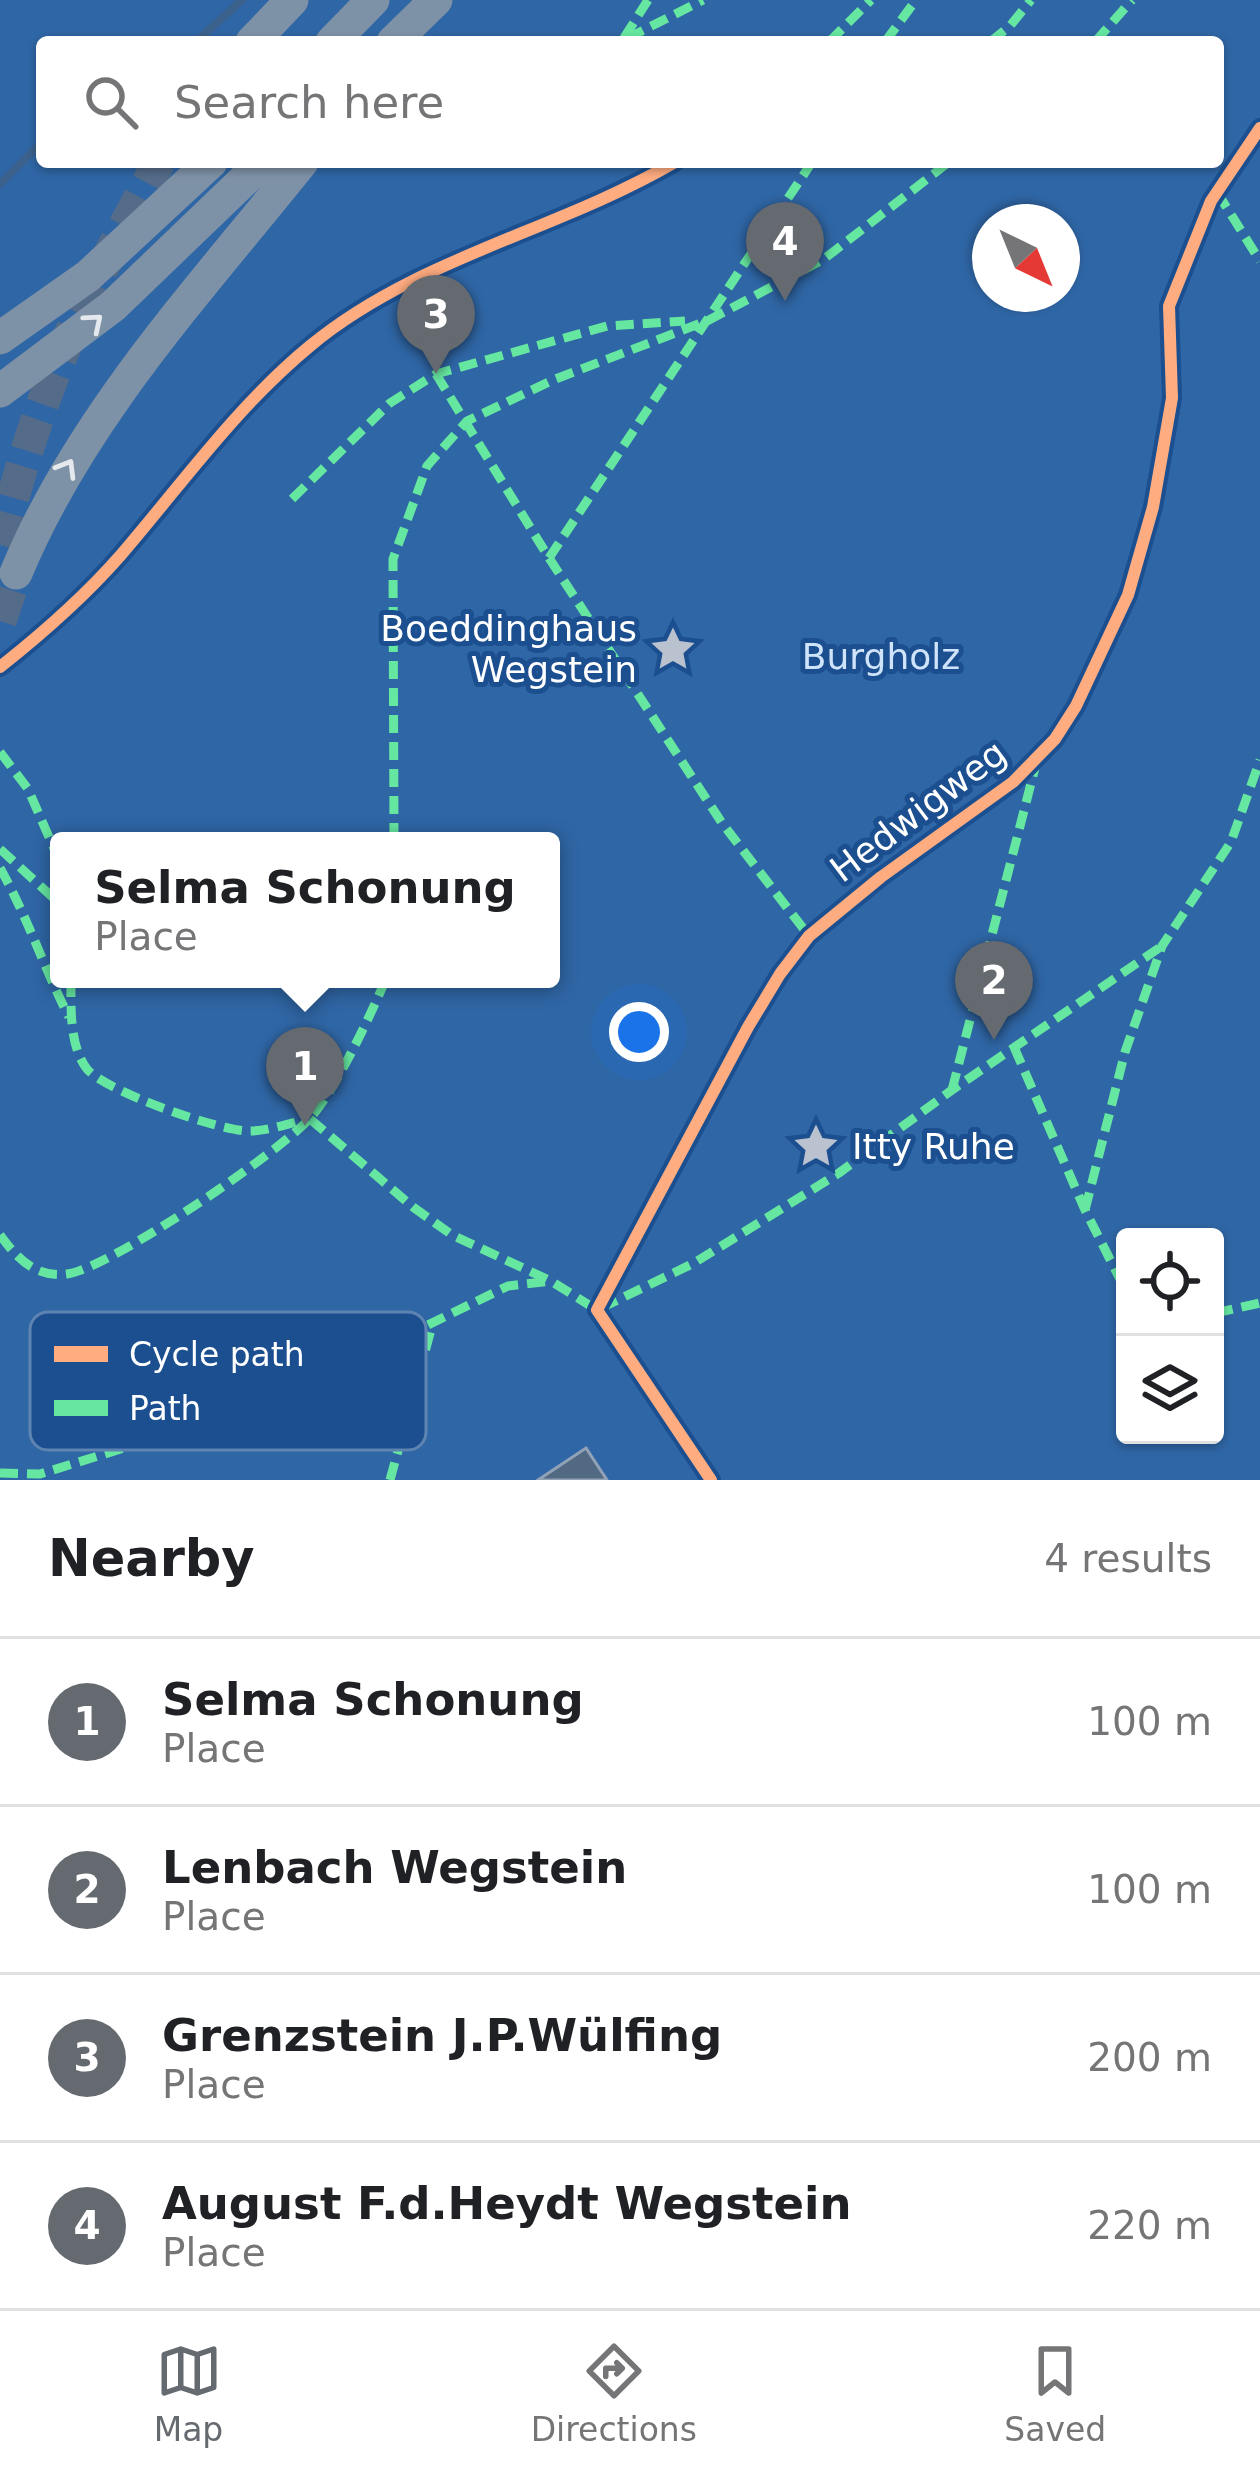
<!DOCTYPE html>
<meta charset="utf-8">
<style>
body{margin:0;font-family:"DejaVu Sans",sans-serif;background:#f6f6f6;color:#202124}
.controls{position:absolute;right:36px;bottom:36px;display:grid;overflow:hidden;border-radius:12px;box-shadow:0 3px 9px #0004}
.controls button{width:108px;height:108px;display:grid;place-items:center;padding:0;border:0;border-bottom:3px solid #e0e0e0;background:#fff;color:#202124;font:60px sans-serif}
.compass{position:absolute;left:972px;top:204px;width:108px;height:108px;border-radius:50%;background:#fff;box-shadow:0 3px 9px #0004;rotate:137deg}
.you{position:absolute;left:639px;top:1032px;width:42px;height:42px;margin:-30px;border:9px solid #fff;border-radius:50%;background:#1a73e8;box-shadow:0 0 0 18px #1a73e833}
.badge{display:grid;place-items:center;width:78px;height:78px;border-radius:50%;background:#656970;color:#fff;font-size:39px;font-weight:700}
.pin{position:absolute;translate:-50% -99px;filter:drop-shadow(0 3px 6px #0008)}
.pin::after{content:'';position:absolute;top:63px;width:42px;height:36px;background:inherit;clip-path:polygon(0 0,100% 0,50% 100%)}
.popup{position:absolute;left:50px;top:832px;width:510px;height:156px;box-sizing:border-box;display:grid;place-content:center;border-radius:12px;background:#fff;filter:drop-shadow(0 3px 9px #0005);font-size:39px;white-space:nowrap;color:#757577}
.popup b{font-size:45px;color:#202124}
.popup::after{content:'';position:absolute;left:50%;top:100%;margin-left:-24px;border:24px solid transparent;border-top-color:#fff}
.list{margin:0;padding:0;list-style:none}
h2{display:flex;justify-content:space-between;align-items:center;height:156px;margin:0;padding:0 48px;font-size:51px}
h2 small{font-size:39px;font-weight:400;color:#757577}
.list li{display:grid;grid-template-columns:78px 1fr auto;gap:36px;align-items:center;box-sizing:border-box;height:168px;padding:0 48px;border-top:3px solid #e0e0e0}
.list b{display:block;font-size:45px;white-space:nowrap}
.list p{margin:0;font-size:39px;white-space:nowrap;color:#757577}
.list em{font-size:39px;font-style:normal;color:#757577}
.icon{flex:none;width:66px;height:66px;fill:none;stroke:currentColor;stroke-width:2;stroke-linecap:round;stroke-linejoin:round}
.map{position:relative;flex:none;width:1260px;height:1480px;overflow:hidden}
.search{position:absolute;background:#fff;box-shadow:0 3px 9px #0004;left:36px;right:36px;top:36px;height:132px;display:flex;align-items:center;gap:30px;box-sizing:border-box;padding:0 42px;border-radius:12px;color:#757577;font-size:45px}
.sheet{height:828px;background:#fff}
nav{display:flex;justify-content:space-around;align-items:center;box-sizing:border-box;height:168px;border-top:3px solid #e0e0e0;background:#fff;font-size:33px;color:#757577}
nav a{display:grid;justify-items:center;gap:6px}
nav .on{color:#656970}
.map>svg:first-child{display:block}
</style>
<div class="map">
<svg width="1260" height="1480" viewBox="0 0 1260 1480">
<rect width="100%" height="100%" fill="#365274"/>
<!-- green -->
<path fill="#2f66a5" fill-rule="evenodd" d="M0,0h1260v1480h-1260zM42,42h1176v120h-1176zM990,222h72v72h-72zM59,841h492v138h-492zM1125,1237h90v198h-90z"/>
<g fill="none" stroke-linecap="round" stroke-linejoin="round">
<!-- stream -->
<g stroke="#3b618d" stroke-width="8">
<polyline points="196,42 242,0"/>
<polyline points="0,184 42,142"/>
</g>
</g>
<!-- building -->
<polygon fill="#526984" stroke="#92a2b6" stroke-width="3" points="586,1448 607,1480 538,1480"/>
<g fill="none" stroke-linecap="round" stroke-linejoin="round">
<!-- highway-tunnel -->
<g stroke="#546c89" stroke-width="33" stroke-dasharray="33 16" stroke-linecap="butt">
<path d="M0,545c19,-72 40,-142 70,-210 26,-59 59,-116 89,-173"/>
<polyline points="0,621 16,573"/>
</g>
<!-- lane -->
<polyline stroke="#7d92a8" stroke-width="9" points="622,1347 597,1310 780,974 809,936 836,911 1013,782 1055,739 1076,706 1128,595 1153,507 1172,398 1169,306 1211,201 1260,128"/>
<!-- street -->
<polyline stroke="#7d92a8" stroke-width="18" points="622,1347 711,1480"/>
<!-- highway -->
<g stroke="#7e92a7" stroke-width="33">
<polyline points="252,42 292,0"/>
<polyline points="332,42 373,0"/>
<polyline points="393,42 436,0"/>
<polyline points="0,338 88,276 211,162"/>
<polyline points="0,391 113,306 263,162"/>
<path d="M16,573c65,-156 181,-280 286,-411"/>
</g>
<!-- quiet -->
<g stroke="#66e7a1" stroke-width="9" stroke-dasharray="18 9" stroke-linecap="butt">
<polyline points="648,0 622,41 703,0"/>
<polyline points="829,42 871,0"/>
<polyline points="885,42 916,0"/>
<polyline points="990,42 1010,26 1031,0"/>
<polyline points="1095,42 1132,0"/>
<polyline points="1217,192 1260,261"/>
<polyline points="436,374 549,558 722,823 809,936"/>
<polyline points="292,499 390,403 436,374 607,326 685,321"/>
<polyline points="549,558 812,162"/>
<polyline points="0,752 28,789 59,860"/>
<polyline points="394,841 393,559 427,466 467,421 553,380 709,320 824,259 949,162"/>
<polyline points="0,849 59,903"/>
<path d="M0,868c27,48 44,100 69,149"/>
<path d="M71,979c0,28 -2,67 16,90 18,22 134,63 163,62 17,0 37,-7 54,-11"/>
<polyline points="1014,1047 1085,1210 1125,1289"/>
<polyline points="952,1090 1036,764"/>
<polyline points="310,1119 413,1207 452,1235 551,1281 597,1310 694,1263 839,1173 952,1090 1162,946"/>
<polyline points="1085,1210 1125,1052 1162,946 1231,842 1260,760"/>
<path d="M0,1235c17,23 35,43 67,39 42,-5 216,-124 245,-158 25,-29 58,-100 74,-137"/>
<polyline points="1215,1313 1260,1303"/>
<polyline points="0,1473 40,1474 127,1447 194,1422 273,1377 323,1360 362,1357 508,1286 551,1281"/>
<polyline points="390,1480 432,1326"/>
</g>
<!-- cycleway casing -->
<g stroke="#1b4f8f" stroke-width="20">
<g id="cycleway">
<path d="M0,667c43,-34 84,-70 120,-111 62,-72 116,-149 190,-210 106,-88 247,-115 365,-184"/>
<polyline points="711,1480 597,1310 748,1027 780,974 809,936 881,877 1013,782 1055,739 1076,706 1128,595 1153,507 1172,398 1169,306 1211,201 1260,128"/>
</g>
</g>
<!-- cycleway -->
<use href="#cycleway" stroke="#ffac80" stroke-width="12"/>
</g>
<!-- one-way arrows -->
<defs><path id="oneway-chevron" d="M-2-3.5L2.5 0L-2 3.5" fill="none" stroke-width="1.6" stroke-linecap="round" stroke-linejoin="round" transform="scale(3)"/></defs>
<g stroke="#e5e9ed">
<use href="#oneway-chevron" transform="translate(94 322) rotate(-40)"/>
<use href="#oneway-chevron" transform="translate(67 468) rotate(-59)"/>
</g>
<!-- icons -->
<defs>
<g id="sight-bare" transform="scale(3.6)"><path d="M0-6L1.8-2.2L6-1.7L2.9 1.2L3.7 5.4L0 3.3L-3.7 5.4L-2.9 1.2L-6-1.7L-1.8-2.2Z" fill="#b9c2ce" stroke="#1b4f8f" stroke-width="2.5" paint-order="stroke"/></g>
</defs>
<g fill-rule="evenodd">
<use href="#sight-bare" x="673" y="649"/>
<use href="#sight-bare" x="816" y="1146"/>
</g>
<g text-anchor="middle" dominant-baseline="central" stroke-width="10" stroke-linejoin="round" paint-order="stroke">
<!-- poi labels -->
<g font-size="36" fill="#fff" stroke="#1b4f8f" text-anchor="end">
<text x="637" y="628">Boeddinghaus<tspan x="637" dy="41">Wegstein</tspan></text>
<text x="852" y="1146" text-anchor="start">Itty Ruhe</text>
</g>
<!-- park labels -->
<g font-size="36" fill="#cfe3fa" stroke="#1b4f8f">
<text x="881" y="656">Burgholz</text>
</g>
<!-- street labels -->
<g font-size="36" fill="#fff" stroke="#1b4f8f">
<text transform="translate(918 811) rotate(-37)">Hedwigweg</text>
</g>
</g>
<!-- legend -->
<rect x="30" y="1312" width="396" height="138" rx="18" fill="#1b4f8f" stroke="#5f84b1" stroke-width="3"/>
<rect x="54" y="1346" width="54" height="16" fill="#ffac80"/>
<rect x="54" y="1400" width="54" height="16" fill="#66e7a1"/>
<g font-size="33" fill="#fff">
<text x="129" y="1366">Cycle path</text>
<text x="129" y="1420">Path</text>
</g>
</svg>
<div class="controls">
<button><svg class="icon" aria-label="locate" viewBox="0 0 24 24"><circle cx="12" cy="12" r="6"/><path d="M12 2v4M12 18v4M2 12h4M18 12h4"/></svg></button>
<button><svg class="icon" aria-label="layers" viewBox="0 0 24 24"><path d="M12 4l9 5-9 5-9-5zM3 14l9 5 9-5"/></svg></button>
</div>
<svg class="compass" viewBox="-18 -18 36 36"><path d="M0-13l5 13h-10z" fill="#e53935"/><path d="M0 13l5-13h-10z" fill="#757577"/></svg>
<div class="you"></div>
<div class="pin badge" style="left:305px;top:1126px">1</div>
<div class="popup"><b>Selma Schonung</b>Place</div>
<div class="pin badge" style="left:994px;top:1040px">2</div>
<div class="pin badge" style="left:436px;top:374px">3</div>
<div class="pin badge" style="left:785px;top:301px">4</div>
<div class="search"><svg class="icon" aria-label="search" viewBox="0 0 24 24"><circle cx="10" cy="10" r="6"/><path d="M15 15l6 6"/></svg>Search here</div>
</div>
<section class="sheet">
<h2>Nearby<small>4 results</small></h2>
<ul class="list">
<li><span class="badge">1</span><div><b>Selma Schonung</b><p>Place</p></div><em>100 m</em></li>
<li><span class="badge">2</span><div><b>Lenbach Wegstein</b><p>Place</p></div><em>100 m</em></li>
<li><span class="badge">3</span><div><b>Grenzstein J.P.Wülfing</b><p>Place</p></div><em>200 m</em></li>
<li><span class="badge">4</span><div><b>August F.d.Heydt Wegstein</b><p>Place</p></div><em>220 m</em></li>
</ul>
</section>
<nav>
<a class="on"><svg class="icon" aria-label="map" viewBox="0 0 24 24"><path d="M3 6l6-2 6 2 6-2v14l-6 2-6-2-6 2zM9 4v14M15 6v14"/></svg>Map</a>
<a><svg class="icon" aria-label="directions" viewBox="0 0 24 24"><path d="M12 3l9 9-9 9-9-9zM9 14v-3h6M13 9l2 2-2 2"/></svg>Directions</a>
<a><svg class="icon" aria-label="saved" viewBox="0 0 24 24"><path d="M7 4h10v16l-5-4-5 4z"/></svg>Saved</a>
</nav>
